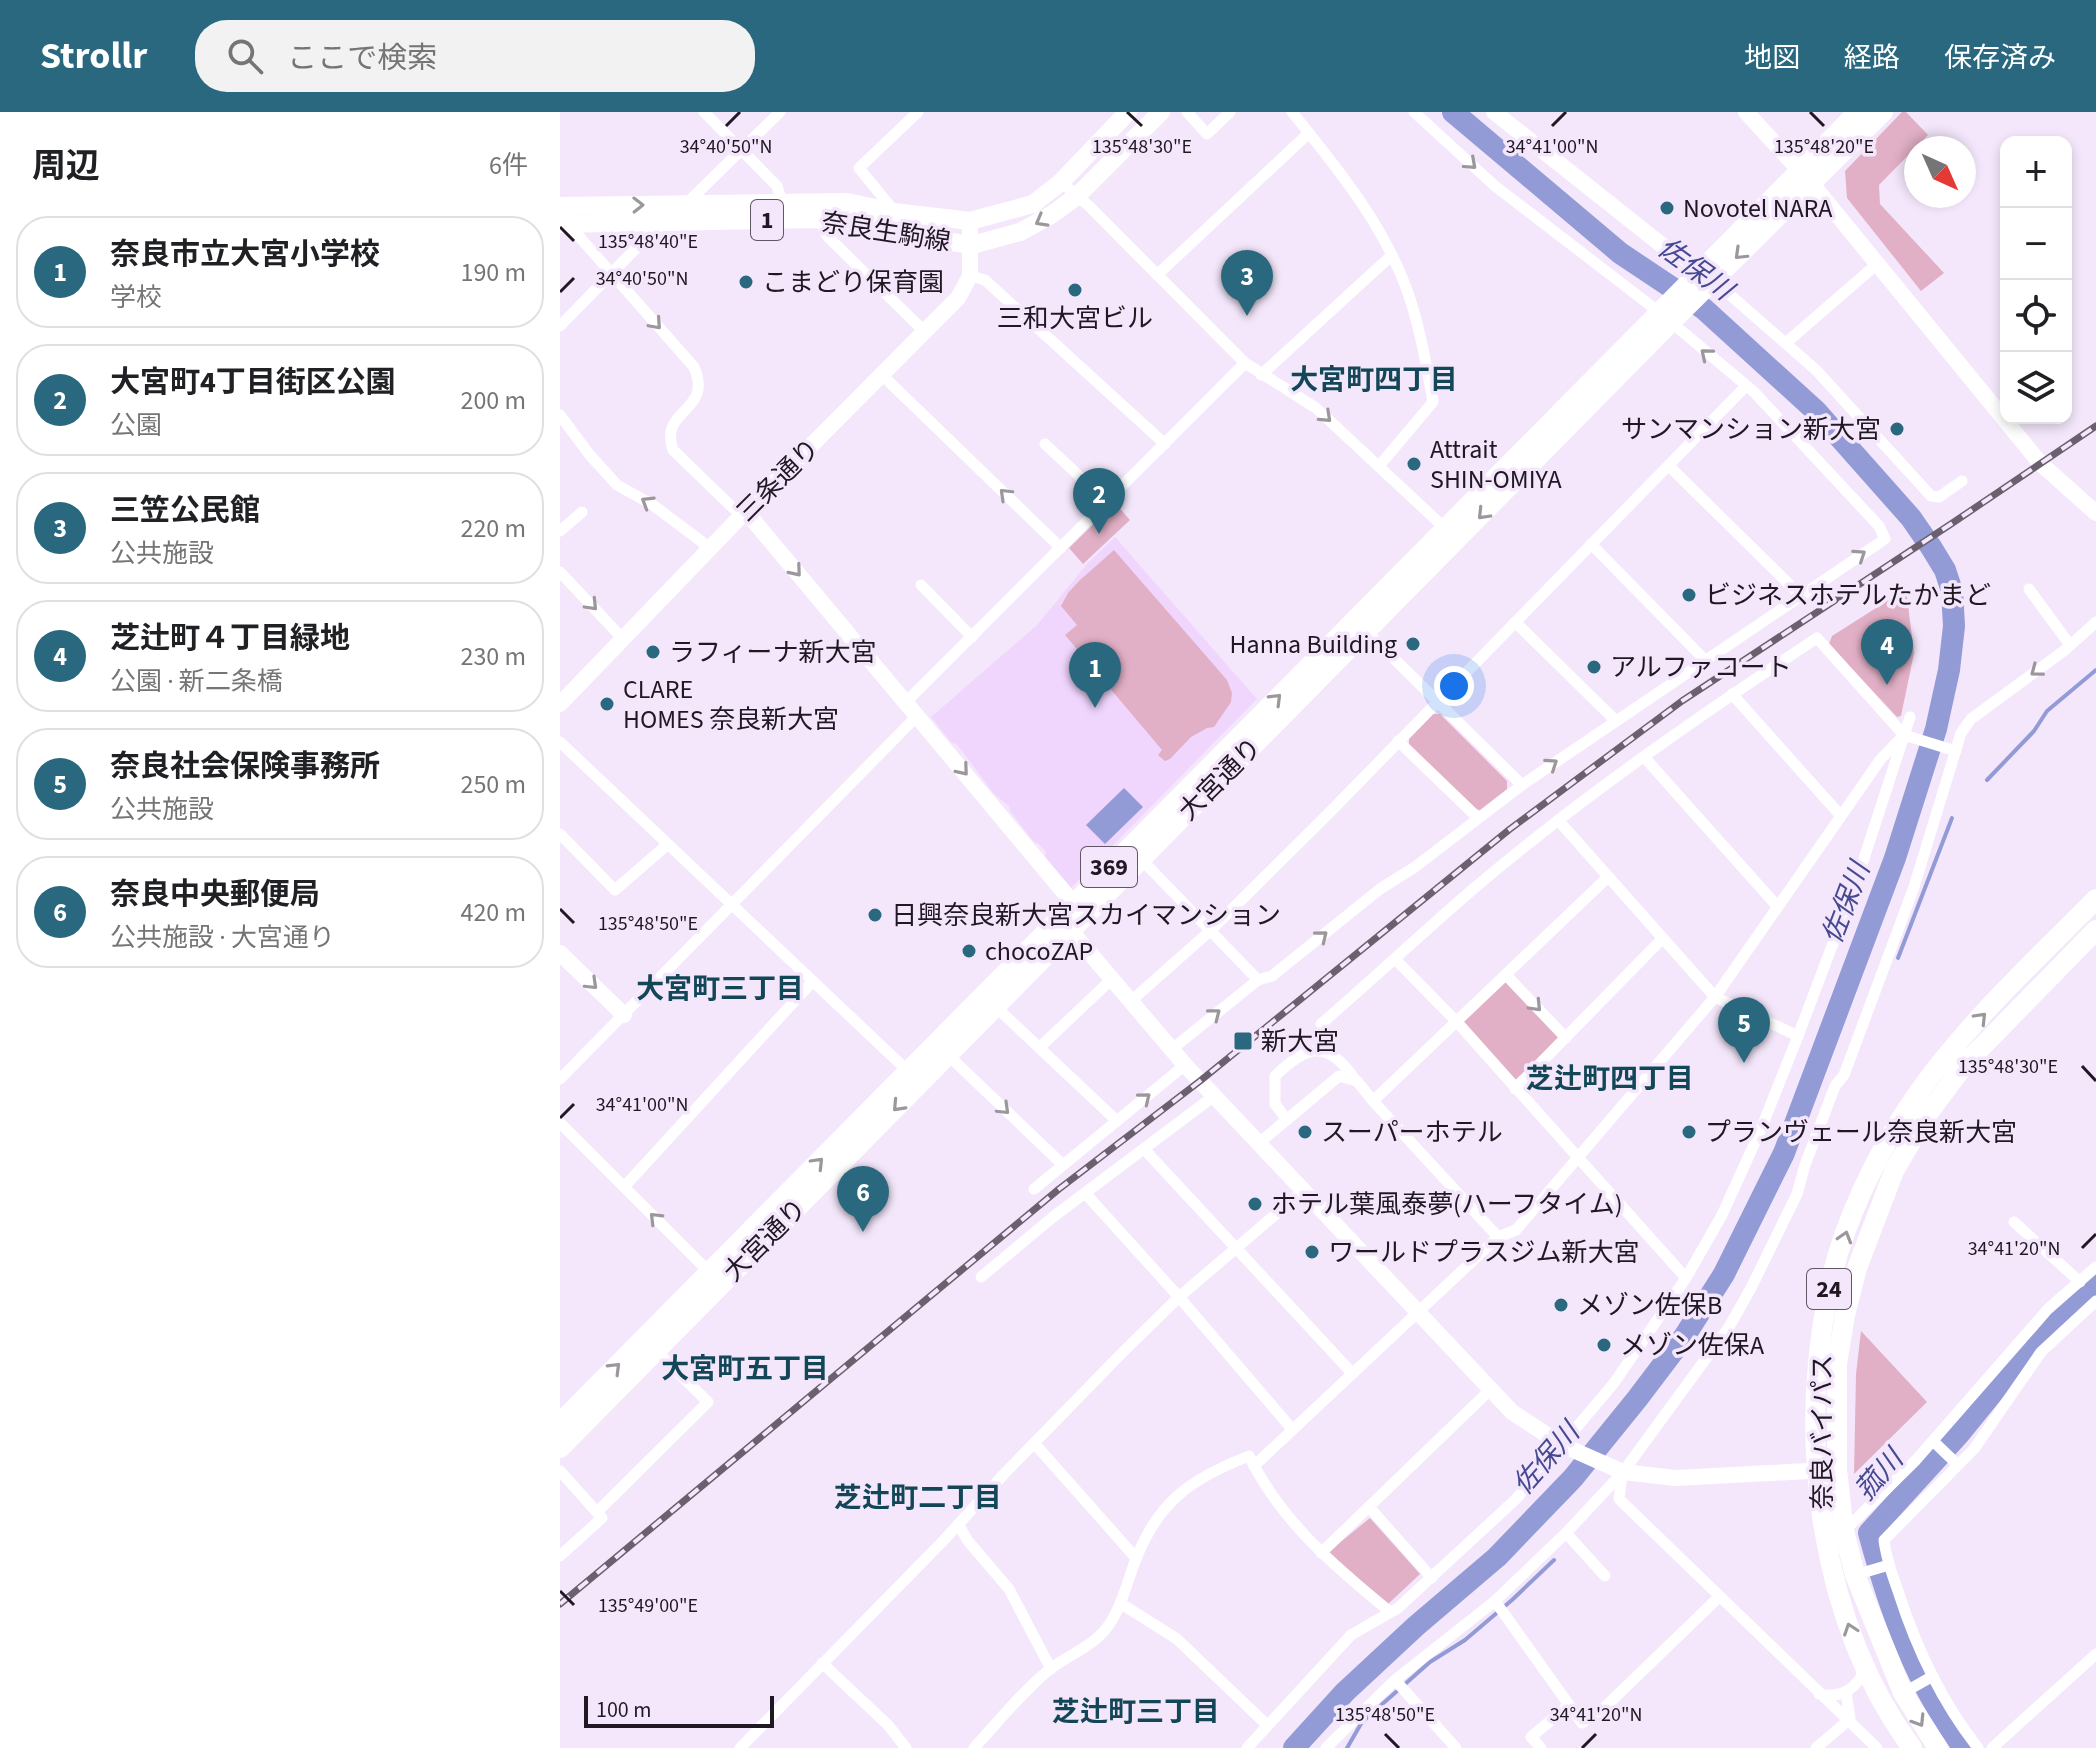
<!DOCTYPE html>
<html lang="ja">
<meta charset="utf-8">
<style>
body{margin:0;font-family:"Source Sans 3","Noto Sans JP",sans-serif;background:#f2f2f2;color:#202124}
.controls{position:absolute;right:24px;top:24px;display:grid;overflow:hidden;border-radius:16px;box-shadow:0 4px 12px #0003}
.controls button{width:72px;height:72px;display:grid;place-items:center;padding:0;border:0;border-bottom:2px solid #e0e0e0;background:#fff;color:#202124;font:40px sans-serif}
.compass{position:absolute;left:1344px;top:24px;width:72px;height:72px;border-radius:50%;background:#fff;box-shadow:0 4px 12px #0003;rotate:135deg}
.scale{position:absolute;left:24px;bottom:20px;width:190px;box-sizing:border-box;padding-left:8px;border:4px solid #201823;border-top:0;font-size:22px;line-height:28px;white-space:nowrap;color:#201823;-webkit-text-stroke:6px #f4e7fb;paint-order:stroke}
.you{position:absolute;left:894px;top:574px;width:28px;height:28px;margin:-20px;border:6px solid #fff;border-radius:50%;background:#1a73e8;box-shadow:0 0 0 12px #1a73e833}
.badge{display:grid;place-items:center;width:52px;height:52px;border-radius:50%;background:#29687e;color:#fff;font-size:26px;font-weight:700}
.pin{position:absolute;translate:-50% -66px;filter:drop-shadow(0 2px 4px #0008)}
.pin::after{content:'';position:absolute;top:42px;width:28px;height:24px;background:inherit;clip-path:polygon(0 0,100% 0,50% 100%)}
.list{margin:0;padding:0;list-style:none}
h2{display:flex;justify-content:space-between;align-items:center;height:104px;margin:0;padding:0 32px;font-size:34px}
h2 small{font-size:26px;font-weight:400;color:#757577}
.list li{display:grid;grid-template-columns:52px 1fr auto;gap:24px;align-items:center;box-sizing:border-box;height:112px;margin:0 16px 16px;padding:0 16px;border:2px solid #e0e0e0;border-radius:32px}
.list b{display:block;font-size:30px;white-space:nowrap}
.list p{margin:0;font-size:26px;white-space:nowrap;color:#757577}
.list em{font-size:26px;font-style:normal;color:#757577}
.icon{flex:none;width:44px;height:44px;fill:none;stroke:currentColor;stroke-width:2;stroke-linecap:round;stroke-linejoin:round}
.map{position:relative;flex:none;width:1536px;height:1636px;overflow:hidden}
header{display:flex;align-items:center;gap:48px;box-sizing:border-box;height:112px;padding:0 40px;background:#29687e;color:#fff}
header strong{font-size:38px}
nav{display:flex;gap:44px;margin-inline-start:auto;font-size:28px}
.search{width:560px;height:72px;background:#f2f2f2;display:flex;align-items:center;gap:20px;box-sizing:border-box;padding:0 28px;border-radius:32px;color:#757577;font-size:30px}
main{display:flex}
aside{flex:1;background:#fff}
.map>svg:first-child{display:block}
</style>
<header>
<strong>Strollr</strong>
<div class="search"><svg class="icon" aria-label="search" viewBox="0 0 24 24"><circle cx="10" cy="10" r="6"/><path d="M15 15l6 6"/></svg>ここで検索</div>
<nav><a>地図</a><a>経路</a><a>保存済み</a></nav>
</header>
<main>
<aside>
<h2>周辺<small>6件</small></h2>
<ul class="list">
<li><span class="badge">1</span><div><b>奈良市立大宮小学校</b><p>学校</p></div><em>190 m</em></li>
<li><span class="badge">2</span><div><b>大宮町4丁目街区公園</b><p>公園</p></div><em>200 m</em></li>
<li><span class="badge">3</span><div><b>三笠公民館</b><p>公共施設</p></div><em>220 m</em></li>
<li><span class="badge">4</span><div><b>芝辻町４丁目緑地</b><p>公園 · 新二条橋</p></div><em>230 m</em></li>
<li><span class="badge">5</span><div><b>奈良社会保険事務所</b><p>公共施設</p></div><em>250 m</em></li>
<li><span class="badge">6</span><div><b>奈良中央郵便局</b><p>公共施設 · 大宮通り</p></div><em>420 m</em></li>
</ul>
</aside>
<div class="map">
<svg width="1536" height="1636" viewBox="0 0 1536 1636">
<rect width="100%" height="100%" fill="#f4e7fb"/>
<!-- built -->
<polygon fill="#f0d6fd" points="555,425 697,587 511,776 485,745 486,740 478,731 474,730 450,699 449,694 434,682 403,640 396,632 392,631 371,605 477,513 527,452"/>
<!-- green -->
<g fill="#e2b0c6">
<polygon points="1342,0 1346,0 1368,23 1319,73 1320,92 1384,161 1361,179 1287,86 1285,59"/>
<polygon points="555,391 570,408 523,452 509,436"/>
<polygon points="554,438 667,568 672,581 671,590 654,615 647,616 631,625 610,647 605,649 598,643 602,638 505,523 517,513 501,494 508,481 519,469"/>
<polygon points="1346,477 1354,541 1341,604 1337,605 1269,532 1272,524"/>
<polygon points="872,602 880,602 947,669 947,677 920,698 913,697 849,634 849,626"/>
<polygon points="946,870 1000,927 954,969 904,916 904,908"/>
<polygon points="1301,1219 1367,1290 1294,1362 1296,1262"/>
<polygon points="810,1406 860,1462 827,1493 767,1441"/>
</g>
<!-- water -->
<polygon fill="#939bd7" points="564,676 583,695 545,732 526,713"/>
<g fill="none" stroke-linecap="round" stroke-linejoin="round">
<!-- stream -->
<g stroke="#939bd7" stroke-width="4">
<polyline points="1427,668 1474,619 1487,599 1536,558"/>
<polyline points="1338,846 1392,706"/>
<polyline points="787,1636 802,1610 870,1550 905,1528 952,1488 994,1448"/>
</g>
<!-- river -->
<g stroke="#939bd7" stroke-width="22">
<polyline points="734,1636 785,1580 856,1514 937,1445 1013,1366 1077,1287 1124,1225 1164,1162 1224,1041 1335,746 1376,617 1389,558 1394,514 1392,479 1385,458 1371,435 1351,406 1257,300 1144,197 1060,141 893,0"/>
<path d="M1404,1636c-48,-63 -75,-140 -95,-215l90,-99 79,-97 58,-54"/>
</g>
<!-- street -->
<g stroke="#fff" stroke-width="11">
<polyline points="144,0 217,74 222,90"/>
<polyline points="627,0 647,22 670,0"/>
<path d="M732,0c46,57 95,116 118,187 11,34 17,69 23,103l-54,64"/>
<polyline points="501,70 529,94 685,251 756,296 888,419"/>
<polyline points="126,92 220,0"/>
<polyline points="334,99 299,56 358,0"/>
<polyline points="259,107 268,125 365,220"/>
<path d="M8,112l126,143c20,46 -36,41 -21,83l60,58 11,5"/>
<polyline points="597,163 749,21"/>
<polyline points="410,164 425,168 605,332"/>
<polyline points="1153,168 1256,258 1371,384 1379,385 1402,369"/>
<polyline points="0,214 91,121 104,111"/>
<polyline points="1227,230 1317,152"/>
<polyline points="322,263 501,436"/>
<polyline points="701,263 832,143"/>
<polyline points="0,303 29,342 57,373 93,393 150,436"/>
<polyline points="485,332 547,390"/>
<polyline points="1109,354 1240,483"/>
<polyline points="0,419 22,400"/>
<polyline points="1031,432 1146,549"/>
<polyline points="0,460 63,527"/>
<polyline points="361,473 412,525"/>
<polyline points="1469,477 1510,533"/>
<polyline points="955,510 1056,609"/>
<polyline points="806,519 962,673"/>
<polyline points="1172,582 1281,704"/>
<polyline points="346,590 685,251"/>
<polyline points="838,629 918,706"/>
<polyline points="0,630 351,962"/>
<polyline points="1085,646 1217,794"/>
<polyline points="998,708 1155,885 1238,924"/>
<polyline points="0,722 55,778 108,732"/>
<polyline points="581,747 698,868"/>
<polyline points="836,848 896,909 1126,1166"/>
<polyline points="946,863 1006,926"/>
<polyline points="571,889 650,819 770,700 1186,274"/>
<polyline points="436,895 557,1009"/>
<path d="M761,912c51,-44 100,-90 151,-134 108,-92 227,-174 345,-252l87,97 52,16"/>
<polyline points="480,935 553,866"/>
<polyline points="612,937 698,868 712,864 820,777 855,755 962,673 1325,427 1319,414 1193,279 1099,200 935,74 854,0"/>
<polyline points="388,943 503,1053"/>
<polyline points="0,967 357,604"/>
<polyline points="955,977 1103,826"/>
<polyline points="813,989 938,1125"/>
<path d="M727,1008l-12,-16v-28c33,-32 53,-37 81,5"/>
<polyline points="0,1011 150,1161"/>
<polyline points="699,1031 779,964 797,969 813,989 1048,765"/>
<polyline points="584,1037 792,1261"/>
<polyline points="64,1075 253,869"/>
<polyline points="474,1077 625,953"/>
<polyline points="525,1081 619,1185 732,1317"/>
<polyline points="1454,1110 1520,1170"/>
<polyline points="421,1165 493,1105 654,984"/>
<polyline points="1373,1329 1398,1353"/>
<polyline points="474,1331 576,1446"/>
<polyline points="694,1354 938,1125 956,1118 1155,885 1320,648 1341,626"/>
<polyline points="0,1359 42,1406 0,1444"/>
<polyline points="1062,1361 1059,1387 1317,1636"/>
<polyline points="809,1395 872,1466"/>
<polyline points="37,1400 148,1290 96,1239"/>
<polyline points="398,1412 408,1429 449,1477 491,1557"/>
<polyline points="1284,1419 1356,1348 1488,1197 1536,1155"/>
<polyline points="1006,1421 1045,1464"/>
<polyline points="761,1441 930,1278"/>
<polyline points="1295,1463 1329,1453"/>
<polyline points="935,1489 1022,1611 1046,1594 1159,1485"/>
<polyline points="560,1491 617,1527 707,1613"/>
<polyline points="262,1551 328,1613 346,1636"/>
<polyline points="835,1568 896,1636"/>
<polyline points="1343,1581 1373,1564"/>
<path d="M1259,1582c23,5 40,-6 47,-29"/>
<polyline points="180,1636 384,1428 444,1362 561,1242 619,1185 743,1079"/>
<path d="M414,1636c24,-26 48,-56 76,-79 17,-13 41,-22 55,-39 15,-18 21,-44 29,-66 23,-62 56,-85 115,-108 32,65 85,110 140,155"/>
<polyline points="687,1636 791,1523 838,1496 956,1387 1054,1271 1126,1166 1162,1103 1201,1017 1238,924 1297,768 1350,605"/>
<polyline points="766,1636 835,1568 935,1489 1006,1421 1063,1360 1169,1215 1191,1176 1237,1082 1245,1053 1275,974 1284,963 1354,775 1401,621 1411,607 1505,538 1536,510"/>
<polyline points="981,1636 971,1625 1009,1593"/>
<polyline points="1256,1636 1290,1607 1286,1580"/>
<path d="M1418,1636c-36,-46 -61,-98 -79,-154 -6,-17 -13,-35 -15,-54l90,-91 67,-97 55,-51"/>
<polyline points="1432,1636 1536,1542"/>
</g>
<!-- secondary -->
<g stroke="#fff" stroke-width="16">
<polyline points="934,0 1137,161"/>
<polyline points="1186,0 1252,72 1480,351 1536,401"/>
<polyline points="184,401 193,408 508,785 512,792 511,819 625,953 952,1300 1002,1333 1063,1360 1115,1366 1268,1358"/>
<polyline points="0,592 184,401 398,186 410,164 410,109"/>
<polyline points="0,841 64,903"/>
</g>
<!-- primary -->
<g stroke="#fff" stroke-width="18">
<polyline points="0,94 287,90 334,100 410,109 473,92 501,70 568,0"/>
<polyline points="0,112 259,107 303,110 371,127 412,133 460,120 491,103 516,85 601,0"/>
</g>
<!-- highway -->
<g stroke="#fff" stroke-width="20">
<polyline points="0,1311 1298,0"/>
<polyline points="0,1336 1110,211 1323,0"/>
<path d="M1352,1636c-92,-125 -114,-304 -84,-454 13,-68 49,-142 88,-198 51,-73 118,-134 180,-197"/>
<polyline points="1378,1636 1343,1581 1295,1463 1284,1419 1277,1358 1277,1252 1285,1203 1297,1156 1334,1059 1366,1004 1405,952 1536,818"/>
</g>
<!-- rail casing -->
<g stroke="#6a606e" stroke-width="7">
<polyline id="rail" points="0,1492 499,1077 640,969 950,717 1122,589 1391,412 1536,314"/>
</g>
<!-- rail -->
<use href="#rail" stroke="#f4e7fb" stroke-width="4" stroke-dasharray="12" stroke-linecap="butt"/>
</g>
<!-- one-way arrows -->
<defs><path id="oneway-chevron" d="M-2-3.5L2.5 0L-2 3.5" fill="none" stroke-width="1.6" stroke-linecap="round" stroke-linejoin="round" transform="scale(2)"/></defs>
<g stroke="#9b979c">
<use href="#oneway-chevron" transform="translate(911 52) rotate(42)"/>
<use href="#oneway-chevron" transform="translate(78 93) rotate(-1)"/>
<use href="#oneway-chevron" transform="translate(481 109) rotate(151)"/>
<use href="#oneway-chevron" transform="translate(1180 142) rotate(136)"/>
<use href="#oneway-chevron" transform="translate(96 212) rotate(48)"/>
<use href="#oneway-chevron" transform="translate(1146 242) rotate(-140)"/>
<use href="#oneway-chevron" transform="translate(766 305) rotate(43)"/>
<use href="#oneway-chevron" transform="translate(445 382) rotate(-136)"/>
<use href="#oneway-chevron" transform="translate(87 390) rotate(-148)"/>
<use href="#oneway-chevron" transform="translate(923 402) rotate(134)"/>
<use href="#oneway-chevron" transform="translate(1300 443) rotate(-34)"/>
<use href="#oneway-chevron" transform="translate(236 459) rotate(50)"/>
<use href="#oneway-chevron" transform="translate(32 493) rotate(46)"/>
<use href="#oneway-chevron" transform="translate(1476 559) rotate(143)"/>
<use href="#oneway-chevron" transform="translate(716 587) rotate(-45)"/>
<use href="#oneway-chevron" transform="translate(992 652) rotate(-34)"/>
<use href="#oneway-chevron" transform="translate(403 658) rotate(50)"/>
<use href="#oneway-chevron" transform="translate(762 824) rotate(-39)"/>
<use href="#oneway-chevron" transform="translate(32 872) rotate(44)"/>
<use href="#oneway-chevron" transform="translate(976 894) rotate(46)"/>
<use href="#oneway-chevron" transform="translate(655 902) rotate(-38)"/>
<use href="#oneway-chevron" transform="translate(1421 906) rotate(-46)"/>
<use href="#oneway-chevron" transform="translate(585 986) rotate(-39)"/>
<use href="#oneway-chevron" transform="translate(338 994) rotate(133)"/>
<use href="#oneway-chevron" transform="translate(444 997) rotate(44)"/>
<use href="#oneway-chevron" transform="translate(258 1051) rotate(-46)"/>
<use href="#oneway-chevron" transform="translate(95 1106) rotate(-135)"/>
<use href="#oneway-chevron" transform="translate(1285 1125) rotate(-73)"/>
<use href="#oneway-chevron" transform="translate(55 1256) rotate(-45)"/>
<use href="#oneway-chevron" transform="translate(1290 1517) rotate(-109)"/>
<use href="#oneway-chevron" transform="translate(1359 1609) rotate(58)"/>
</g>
<!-- ticks -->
<path fill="none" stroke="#201823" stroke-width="3" d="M567,0l15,14M1250,0l14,14M166,14l14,-14M992,14l14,-14M0,115l14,14M0,180l14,-14M0,797l14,14M1522,954l14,15M0,1006l14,-14M1522,1136l14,-14M0,1479l14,14M825,1622l14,14M1022,1636l14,-14"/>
<!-- markers -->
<g fill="#29687e" stroke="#f4e7fb" stroke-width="3">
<circle cx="1107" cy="96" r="8"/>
<circle cx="186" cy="170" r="8"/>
<circle cx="515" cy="178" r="8"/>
<circle cx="1337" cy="317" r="8"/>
<circle cx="854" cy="352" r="8"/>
<circle cx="1129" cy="483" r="8"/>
<circle cx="853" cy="532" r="8"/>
<circle cx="93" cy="540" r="8"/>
<circle cx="1034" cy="555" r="8"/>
<circle cx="47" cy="592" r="8"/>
<circle cx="315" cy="803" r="8"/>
<circle cx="409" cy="839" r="8"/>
<rect x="673" y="919" width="20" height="20" rx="4"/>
<circle cx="745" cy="1020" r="8"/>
<circle cx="1129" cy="1020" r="8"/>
<circle cx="695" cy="1092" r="8"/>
<circle cx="752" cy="1140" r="8"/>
<circle cx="1001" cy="1193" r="8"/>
<circle cx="1044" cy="1233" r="8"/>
</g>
<g text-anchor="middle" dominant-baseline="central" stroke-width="7" stroke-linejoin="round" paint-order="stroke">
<!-- shield labels -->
<g fill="#f4e7fb" stroke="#605664" stroke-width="2">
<rect x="191" y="88" width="32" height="40" rx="6"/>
<rect x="521" y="735" width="56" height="40" rx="6"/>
<rect x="1247" y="1157" width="44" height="40" rx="6"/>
</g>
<g font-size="24" font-weight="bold" fill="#201823">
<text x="207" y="108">1</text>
<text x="549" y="755">369</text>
<text x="1269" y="1177">24</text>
</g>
<!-- poi labels -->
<g font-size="26" fill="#201823" stroke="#f4e7fb" text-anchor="start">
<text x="1123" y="96">Novotel NARA</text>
<text x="202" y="170">こまどり保育園</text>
<text x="515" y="206" text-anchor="middle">三和大宮ビル</text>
<text x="1321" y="317" text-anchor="end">サンマンション新大宮</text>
<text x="870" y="337">Attrait<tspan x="870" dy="30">SHIN-OMIYA</tspan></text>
<text x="1145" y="483">ビジネスホテルたかまど</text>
<text x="837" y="532" text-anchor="end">Hanna Building</text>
<text x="109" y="540">ラフィーナ新大宮</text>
<text x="1050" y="555">アルファコート</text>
<text x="63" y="577">CLARE<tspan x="63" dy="30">HOMES 奈良新大宮</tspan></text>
<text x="331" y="803">日興奈良新大宮スカイマンション</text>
<text x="425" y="839">chocoZAP</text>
<text x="701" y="929">新大宮</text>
<text x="761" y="1020">スーパーホテル</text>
<text x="1145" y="1020">プランヴェール奈良新大宮</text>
<text x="711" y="1092">ホテル葉風泰夢(ハーフタイム)</text>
<text x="768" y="1140">ワールドプラスジム新大宮</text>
<text x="1017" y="1193">メゾン佐保B</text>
<text x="1060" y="1233">メゾン佐保A</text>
</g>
<!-- street labels -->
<g font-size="26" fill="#201823" stroke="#f4e7fb">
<text transform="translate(326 120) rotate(9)">奈良生駒線</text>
<text transform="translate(218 368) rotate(-45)">三条通り</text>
<text transform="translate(660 667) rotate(-45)">大宮通り</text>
<text transform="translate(205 1128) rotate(-45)">大宮通り</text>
<text transform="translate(1262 1320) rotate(-90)">奈良バイパス</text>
</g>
<!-- water labels -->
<g font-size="28" font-style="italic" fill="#464a93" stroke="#f4e7fb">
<text transform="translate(1135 157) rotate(36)">佐保川</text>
<text transform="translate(1286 791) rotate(-69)">佐保川</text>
<text transform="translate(986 1347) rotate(-49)">佐保川</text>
<text transform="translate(1319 1363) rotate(-49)">菰川</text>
</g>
<!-- neighbourhood labels -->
<g font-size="28" font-weight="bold" fill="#134757" stroke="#f4e7fb">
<text x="814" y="268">大宮町四丁目</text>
<text x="160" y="877">大宮町三丁目</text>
<text x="1050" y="967">芝辻町四丁目</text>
<text x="185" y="1257">大宮町五丁目</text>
<text x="358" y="1386">芝辻町二丁目</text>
<text x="576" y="1600">芝辻町三丁目</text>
</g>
</g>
<g font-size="20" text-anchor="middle" fill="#201823" stroke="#f4e7fb" stroke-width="7" stroke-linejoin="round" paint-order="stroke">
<text x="166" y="41">34°40'50"N</text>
<text x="582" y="41">135°48'30"E</text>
<text x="992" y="41">34°41'00"N</text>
<text x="1264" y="41">135°48'20"E</text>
<text x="88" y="136">135°48'40"E</text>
<text x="82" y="173">34°40'50"N</text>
<text x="88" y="818">135°48'50"E</text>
<text x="1448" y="961">135°48'30"E</text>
<text x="82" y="999">34°41'00"N</text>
<text x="1454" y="1143">34°41'20"N</text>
<text x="88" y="1500">135°49'00"E</text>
<text x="825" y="1609">135°48'50"E</text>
<text x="1036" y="1609">34°41'20"N</text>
</g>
</svg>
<div class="controls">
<button>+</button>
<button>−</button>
<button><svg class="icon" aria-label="locate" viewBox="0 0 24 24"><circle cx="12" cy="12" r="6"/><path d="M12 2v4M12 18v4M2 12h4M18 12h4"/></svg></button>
<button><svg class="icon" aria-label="layers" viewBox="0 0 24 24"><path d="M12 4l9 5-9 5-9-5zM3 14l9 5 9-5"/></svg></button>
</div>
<svg class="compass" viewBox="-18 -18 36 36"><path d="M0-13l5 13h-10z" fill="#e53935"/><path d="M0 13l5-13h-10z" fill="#757577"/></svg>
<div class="scale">100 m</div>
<div class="you"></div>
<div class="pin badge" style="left:535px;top:596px">1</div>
<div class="pin badge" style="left:539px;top:422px">2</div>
<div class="pin badge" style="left:687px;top:204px">3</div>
<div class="pin badge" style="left:1327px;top:573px">4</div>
<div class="pin badge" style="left:1184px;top:951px">5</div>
<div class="pin badge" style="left:303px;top:1120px">6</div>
</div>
</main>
